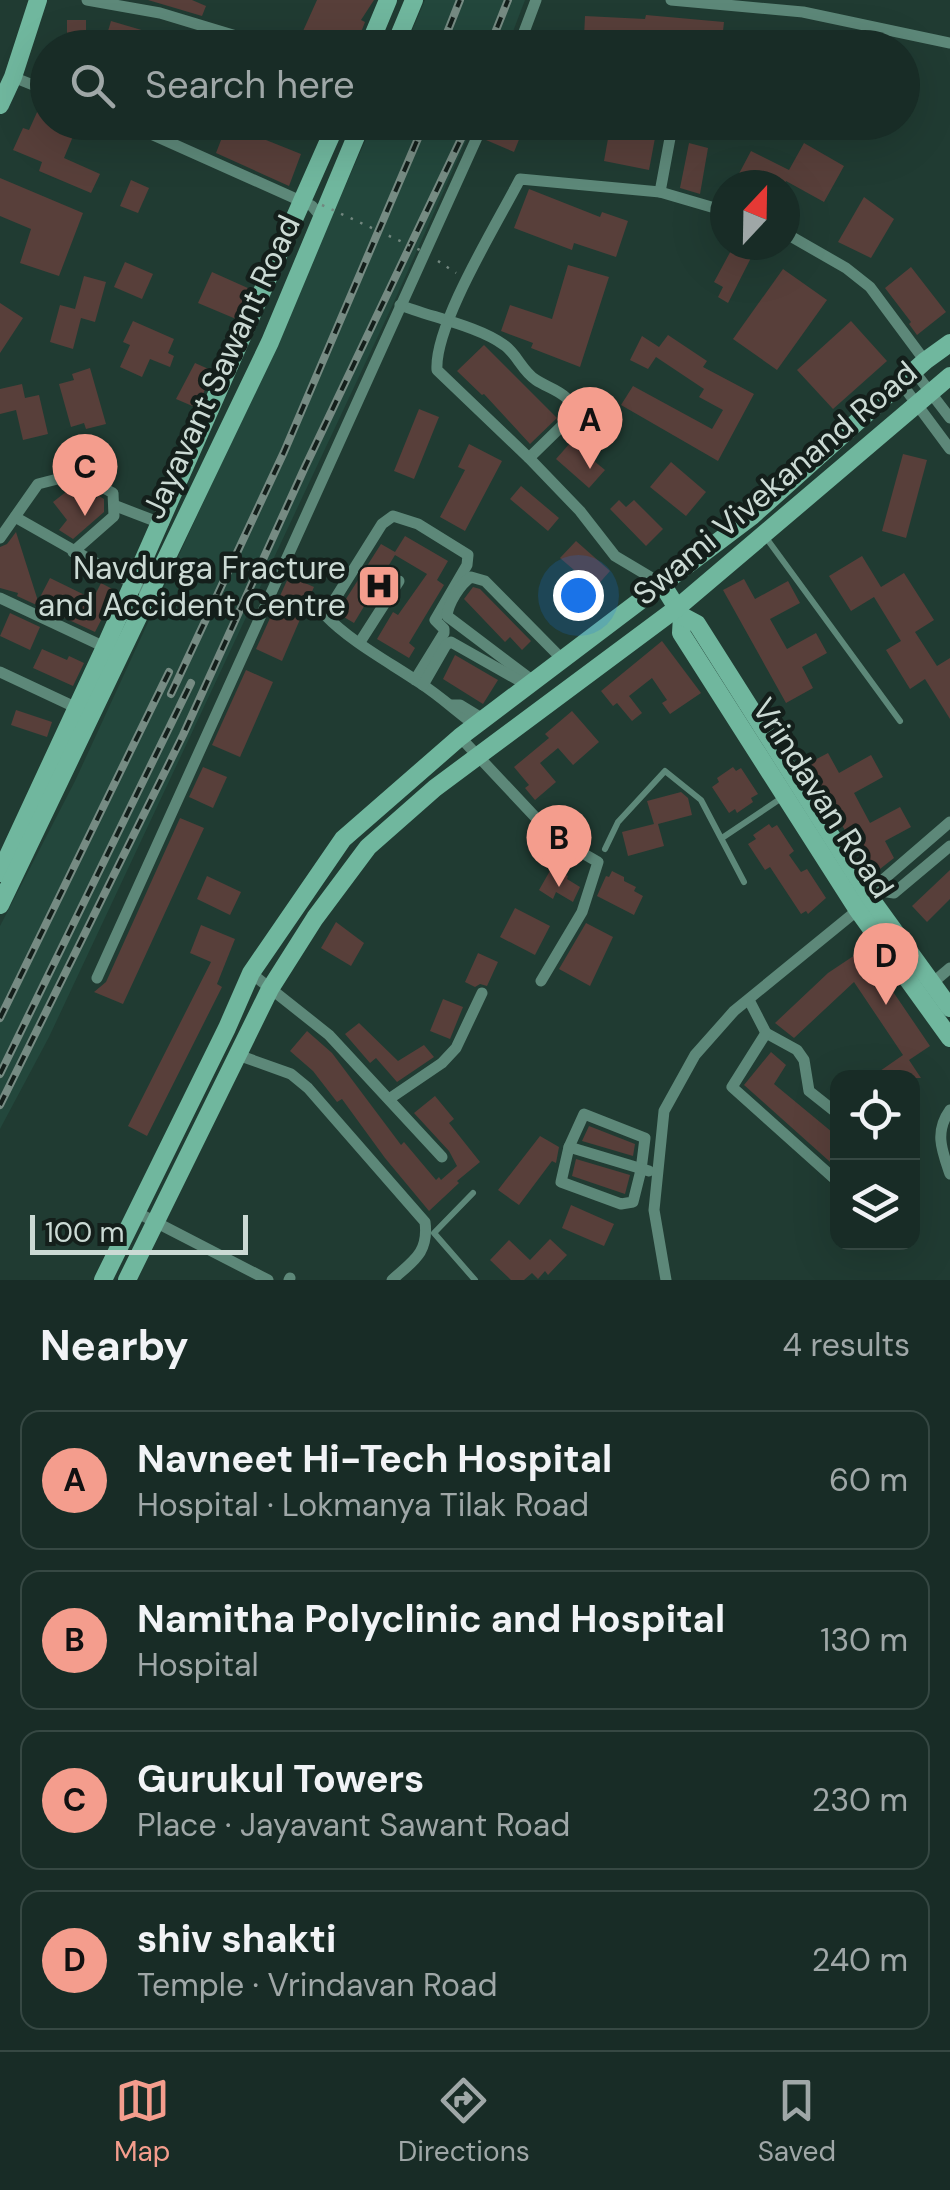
<!DOCTYPE html>
<meta charset="utf-8">
<style>
body{margin:0;font-family:"DM Sans",sans-serif;background:#21342e;color:#f1f3f6}
.controls{position:absolute;right:30px;bottom:30px;display:grid;overflow:hidden;border-radius:20px;box-shadow:0 10px 40px #0002}
.controls button{width:90px;height:90px;display:grid;place-items:center;padding:0;border:0;border-bottom:2px solid #364843;background:#182c26;color:#f1f3f6;font:50px sans-serif}
.compass{position:absolute;left:710px;top:170px;width:90px;height:90px;border-radius:50%;background:#182c26;box-shadow:0 10px 40px #0002;rotate:22deg}
.scale{position:absolute;left:30px;bottom:25px;width:218px;box-sizing:border-box;padding-left:10px;border:5px solid #cbdad4;border-top:0;font-size:28px;line-height:35px;white-space:nowrap;color:#cbdad4;-webkit-text-stroke:8px #141f1b;paint-order:stroke}
.you{position:absolute;left:578px;top:595px;width:35px;height:35px;margin:-25px;border:8px solid #fff;border-radius:50%;background:#1a73e8;box-shadow:0 0 0 15px #1a73e833}
.badge{display:grid;place-items:center;width:65px;height:65px;border-radius:50%;background:#f49d8d;color:#111;font-size:32px;font-weight:700}
.pin{position:absolute;translate:-50% -82px;filter:drop-shadow(0 2px 5px #0008)}
.pin::after{content:'';position:absolute;top:52px;width:35px;height:30px;background:inherit;clip-path:polygon(0 0,100% 0,50% 100%)}
.list{margin:0;padding:0;list-style:none}
h2{display:flex;justify-content:space-between;align-items:center;height:130px;margin:0;padding:0 40px;font-size:42px}
h2 small{font-size:32px;font-weight:400;color:#9fa7a7}
.list li{display:grid;grid-template-columns:65px 1fr auto;gap:30px;align-items:center;box-sizing:border-box;height:140px;margin:0 20px 20px;padding:0 20px;border:2px solid #364843;border-radius:20px}
.list b{display:block;font-size:38px;white-space:nowrap}
.list p{margin:0;font-size:32px;white-space:nowrap;color:#9fa7a7}
.list em{font-size:32px;font-style:normal;color:#9fa7a7}
.icon{flex:none;width:55px;height:55px;fill:none;stroke:currentColor;stroke-width:2;stroke-linecap:round;stroke-linejoin:round}
.map{position:relative;flex:none;width:950px;height:1280px;overflow:hidden}
.search{position:absolute;background:#182c26;box-shadow:0 10px 40px #0002;left:30px;right:30px;top:30px;height:110px;display:flex;align-items:center;gap:25px;box-sizing:border-box;padding:0 35px;border-radius:55px;color:#9fa7a7;font-size:38px}
.sheet{height:770px;background:#182c26}
nav{display:flex;justify-content:space-around;align-items:center;box-sizing:border-box;height:140px;border-top:2px solid #364843;background:#182c26;font-size:28px;color:#9fa7a7}
nav a{display:grid;justify-items:center;gap:5px}
nav .on{color:#f49d8d}
.map>svg:first-child{display:block}
</style>
<div class="map">
<svg width="950" height="1280" viewBox="0 0 950 1280">
<rect width="100%" height="100%" fill="#203b32"/>
<!-- built -->
<g fill="#23473c">
<polygon points="425,0 525,0 507,47 405,47"/>
<polygon points="373,123 474,123 394,302 49,1037 0,1129 0,926 75,781 266,366"/>
</g>
<!-- building -->
<g fill="#583f3a">
<polygon points="148,0 192,0 206,6 202,16"/>
<polygon points="317,0 374,0 361,20 365,22 355,48 316,48 299,40"/>
<polygon points="646,15 724,22 722,40 661,35 660,39 644,38 644,48 610,48 610,39 584,37 585,16 645,19"/>
<rect x="67" y="20" width="19" height="28"/>
<polygon points="111,21 189,44 189,48 103,48"/>
<polygon points="43,99 48,100 48,122 79,122 64,158 100,174 91,193 39,171 42,162 13,150 23,128 29,130"/>
<polygon points="228,122 274,122 266,140 301,154 289,186 216,153"/>
<polygon points="493,122 526,122 514,152 486,140"/>
<polygon points="611,122 658,122 649,170 604,161"/>
<polygon points="689,143 708,148 700,194 680,188"/>
<polygon points="804,143 844,166 824,202 786,181 784,185 733,185 751,151 789,170"/>
<polygon points="0,178 83,213 59,276 20,263 31,229 0,216"/>
<polygon points="131,180 149,188 138,213 120,206"/>
<polygon points="529,189 600,217 602,212 628,221 616,257 574,243 572,250 514,228"/>
<polygon points="864,197 894,219 871,258 838,242"/>
<polygon points="734,245 754,252 728,303 718,297 723,287 714,282"/>
<polygon points="125,262 153,274 142,299 114,287"/>
<polygon points="568,265 609,277 580,367 531,348 533,343 501,331 510,305 552,319"/>
<polygon points="911,267 946,312 917,335 909,324 911,322 885,288"/>
<polygon points="783,269 827,300 777,370 733,339"/>
<polygon points="212,272 250,289 236,319 198,303"/>
<polygon points="84,276 106,282 95,322 81,318 73,349 50,342 60,305 75,309"/>
<polygon points="0,303 23,318 0,353"/>
<polygon points="133,321 174,339 168,353 174,356 170,367 150,359 142,377 120,367 130,345 123,342"/>
<polygon points="851,321 887,361 833,409 797,370"/>
<polygon points="668,335 707,361 703,367 754,394 718,461 621,405 633,386 712,429 723,410 699,397 704,389 656,357 648,369 630,360 642,336 659,347"/>
<polygon points="484,345 557,418 530,444 484,394 482,395 457,371"/>
<polygon points="195,363 213,371 197,408 176,399"/>
<polygon points="90,368 106,424 86,429 84,423 71,427 59,384 74,380 72,374"/>
<polygon points="22,384 25,398 39,395 48,434 23,440 16,410 0,414 0,389"/>
<polygon points="419,409 439,417 414,479 394,471"/>
<polygon points="571,442 605,470 589,488 556,459"/>
<polygon points="469,444 502,461 465,531 440,517 465,470 458,467"/>
<polygon points="903,454 927,460 906,538 882,531"/>
<polygon points="671,462 706,492 686,516 650,487"/>
<polygon points="76,484 93,501 99,496 104,499 104,512 73,539 59,530 67,520 53,502"/>
<polygon points="521,486 559,518 548,531 510,499"/>
<polygon points="619,500 626,507 634,500 663,529 646,546 610,509"/>
<polygon points="16,532 38,601 50,578 93,599 101,583 116,591 95,632 17,596 18,593 0,588 0,547 7,544"/>
<polygon points="405,536 448,561 437,580 444,585 409,643 415,648 409,658 377,639 393,612 398,615 427,574 395,555 354,623 337,613 381,544 395,552"/>
<polygon points="576,541 610,571 595,588 560,558"/>
<polygon points="862,556 881,587 904,573 934,620 915,632 937,666 950,658 950,719 925,679 910,689 886,650 901,641 874,597 851,611 829,576"/>
<polygon points="289,576 314,587 282,661 256,649"/>
<polygon points="744,579 755,599 788,581 800,603 770,619 787,649 816,633 827,653 802,667 813,688 786,703 723,590"/>
<polygon points="473,587 480,589 531,641 522,650 510,637 505,642 464,599"/>
<polygon points="10,613 40,627 30,650 0,636"/>
<polygon points="662,641 701,693 670,714 662,703 667,700 652,678 629,696 642,713 632,721 617,703 613,706 601,691"/>
<polygon points="42,649 67,660 69,656 84,663 73,686 33,668"/>
<polygon points="455,655 498,680 483,704 443,679"/>
<polygon points="246,670 273,682 240,757 212,745"/>
<polygon points="16,710 52,722 47,737 11,725"/>
<polygon points="572,711 599,742 573,765 558,748 540,763 556,782 535,800 525,788 529,785 514,767 549,738 545,734"/>
<polygon points="828,753 839,773 871,755 883,777 854,793 870,823 900,807 911,827 885,841 894,858 871,876 807,764"/>
<polygon points="203,767 227,777 213,808 189,797"/>
<polygon points="733,767 736,771 741,768 758,794 751,798 753,802 737,813 735,809 729,813 712,787 719,782 717,778"/>
<polygon points="681,792 688,798 692,815 658,824 664,846 628,856 622,832 654,824 647,801"/>
<polygon points="180,818 204,828 123,1004 94,992 106,982"/>
<polygon points="769,824 772,828 777,825 794,851 789,855 801,872 807,869 826,898 808,914 806,911 801,914 770,867 765,870 748,844 756,839 753,835"/>
<polygon points="555,862 565,868 562,873 568,876 567,879 580,887 573,902 556,892 553,899 539,890"/>
<polygon points="950,870 950,899 927,922 912,906"/>
<polygon points="612,871 624,877 624,881 636,887 634,891 643,896 634,915 597,896 606,876 609,877"/>
<polygon points="207,876 241,892 230,915 197,899"/>
<polygon points="515,908 550,926 535,955 500,937"/>
<polygon points="336,922 364,943 351,966 321,948"/>
<polygon points="586,923 613,937 590,986 559,969"/>
<polygon points="201,925 235,939 217,984 222,987 147,1136 128,1126 211,962 190,953"/>
<polygon points="864,949 930,1046 909,1060 921,1078 870,1078 903,1055 854,982 794,1038 775,1023 828,973"/>
<polygon points="478,953 498,962 487,986 480,984 475,987 465,982"/>
<polygon points="443,999 463,1007 450,1039 430,1031"/>
<polygon points="359,1023 398,1061 424,1045 434,1057 397,1082 376,1058 370,1063 345,1034"/>
<polygon points="307,1031 332,1053 401,1145 404,1142 436,1180 439,1177 441,1180 457,1166 449,1151 414,1113 435,1096 454,1119 449,1123 480,1162 457,1181 459,1183 429,1211 385,1158 342,1099 337,1102 313,1071 290,1051"/>
<polygon points="771,1052 786,1065 774,1084 838,1137 838,1169 744,1085"/>
<polygon points="589,1126 635,1144 633,1156 582,1141"/>
<polygon points="540,1136 559,1147 556,1163 552,1161 519,1205 498,1190"/>
<polygon points="576,1159 630,1175 625,1194 572,1176"/>
<polygon points="571,1205 614,1224 604,1246 562,1228"/>
<polygon points="550,1239 567,1255 548,1275 545,1271 538,1279 532,1273 524,1280 511,1280 490,1260 509,1240 530,1260"/>
</g>
<g fill="none" stroke-linecap="round" stroke-linejoin="round">
<!-- path -->
<polyline stroke="#72877f" stroke-width="2.5" stroke-dasharray="2.5 8" stroke-linecap="butt" points="438,261 456,273"/>
<!-- lane -->
<g stroke="#5d8879" stroke-width="6">
<polyline points="764,535 900,721"/>
<polyline points="722,838 783,797"/>
<polyline points="605,849 618,822 665,771 701,800 744,882"/>
<polyline points="473,1193 434,1233 475,1280"/>
</g>
<!-- street -->
<g stroke="#5d8879" stroke-width="11">
<polyline points="87,0 160,13 276,48"/>
<polyline points="671,0 803,12 950,43"/>
<polyline points="518,48 536,0"/>
<polyline points="13,77 48,91"/>
<polyline points="124,122 312,206 322,218"/>
<polyline points="660,192 673,122"/>
<polyline points="785,233 846,268 870,287 925,361"/>
<path d="M400,305c30,12 78,21 104,40 13,9 18,26 32,35 15,10 38,13 36,36l-43,42"/>
<polyline points="914,371 950,418"/>
<polyline points="901,383 950,449"/>
<polyline points="116,506 163,524"/>
<polyline points="15,517 149,593"/>
<polyline points="0,538 38,484 77,474 113,493 114,516 73,552"/>
<path d="M662,584l-47,-28 -35,-45 -51,-53 -92,-88c-3,-45 61,-148 83,-191l140,13 65,19"/>
<polyline points="0,598 111,650"/>
<polyline points="360,642 399,581"/>
<polyline points="0,672 77,708"/>
<path d="M415,680l29,-47v-4l-9,-9 32,-55 1,-10 -50,-31 -25,-8 -11,8 -57,91c26,27 64,47 95,68 20,13 36,28 55,42"/>
<path d="M533,681l-86,-65c1,-12 13,-32 24,-39l14,4 77,78"/>
<polyline points="423,685 446,645 451,642 527,685"/>
<polyline points="452,705 460,705 483,719"/>
<polyline points="460,737 553,836 598,862 582,912 541,981"/>
<polyline points="881,891 894,893 950,846"/>
<polyline points="251,973 329,1035 442,1157"/>
<polyline points="97,978 484,122"/>
<polyline points="930,985 950,968"/>
<polyline points="749,1000 766,1033 797,1050 804,1060 809,1091 838,1114"/>
<polyline points="766,1033 732,1087 838,1182"/>
<path d="M238,1055l53,19 17,14 117,134c4,31 -12,39 -33,58"/>
<polyline points="389,1099 442,1063 456,1048 482,993"/>
<path d="M950,1110c-16,22 -8,41 0,64"/>
<polygon points="584,1114 645,1138 641,1170 633,1202 621,1204 561,1182 569,1147"/>
<polyline points="569,1147 649,1171"/>
<polyline points="136,1212 268,1280"/>
<polyline points="289,1280 290,1278"/>
<polyline points="666,1280 654,1210 664,1111 695,1055 734,1011 881,891 884,879 950,822"/>
</g>
<!-- secondary -->
<g stroke="#70b79e" stroke-width="18">
<polyline points="368,48 388,0"/>
<polyline points="394,48 414,0"/>
<polyline points="0,105 13,77 38,0"/>
<polyline points="662,584 682,616 681,633 857,909 950,1038"/>
<polyline points="682,616 697,624 871,899 950,1008"/>
<polyline points="0,873 105,647 337,122"/>
<polyline points="0,905 270,342 362,122"/>
<polyline points="103,1280 227,1028 251,973 343,839 460,737 752,516 925,361 950,343"/>
<polyline points="127,1280 270,989 315,918 368,847 435,788 677,608 950,376"/>
</g>
<!-- rail casing -->
<g stroke="#768b83" stroke-width="8">
<g id="rail">
<polyline points="441,48 460,0"/>
<polyline points="489,48 508,0"/>
<polyline points="171,694 284,452 425,122"/>
<polyline points="0,1018 169,672"/>
<polyline points="0,1074 191,683"/>
<polyline points="0,1105 183,735 305,467 469,122"/>
</g>
</g>
<!-- rail -->
<use href="#rail" stroke="#141f1b" stroke-width="4" stroke-dasharray="11" stroke-linecap="butt"/>
<!-- path-bridge -->
<polyline stroke="#72877f" stroke-width="2.5" stroke-dasharray="2.5 8" stroke-linecap="butt" points="322,205 424,252"/>
</g>
<!-- icons -->
<defs>
<g id="hospital-square" transform="scale(2.25)"><rect x="-9" y="-9" width="18" height="18" rx="4" fill="#f49d8d" stroke="#141f1b"/><path d="M-5-5h3v3.5h4V-5h3V5h-3V1.5h-4V5h-3Z" fill="#111"/></g>
</defs>
<g fill-rule="evenodd">
<use href="#hospital-square" x="379" y="586"/>
</g>
<g text-anchor="middle" dominant-baseline="central" stroke-width="9" stroke-linejoin="round" paint-order="stroke">
<!-- street labels -->
<g font-size="32" fill="#cbdad4" stroke="#141f1b">
<text transform="translate(221 367) rotate(-65)">Jayavant Sawant Road</text>
<text transform="translate(775 483) rotate(-40)">Swami Vivekanand Road</text>
<text transform="translate(823 798) rotate(57)">Vrindavan Road</text>
</g>
<!-- poi labels -->
<g font-size="32" fill="#cbdad4" stroke="#141f1b" text-anchor="end">
<text x="346" y="568">Navdurga Fracture<tspan x="346" dy="37">and Accident Centre</tspan></text>
</g>
</g>
</svg>
<div class="controls">
<button><svg class="icon" aria-label="locate" viewBox="0 0 24 24"><circle cx="12" cy="12" r="6"/><path d="M12 2v4M12 18v4M2 12h4M18 12h4"/></svg></button>
<button><svg class="icon" aria-label="layers" viewBox="0 0 24 24"><path d="M12 4l9 5-9 5-9-5zM3 14l9 5 9-5"/></svg></button>
</div>
<svg class="compass" viewBox="-18 -18 36 36"><path d="M0-13l5 13h-10z" fill="#e53935"/><path d="M0 13l5-13h-10z" fill="#9fa7a7"/></svg>
<div class="scale">100 m</div>
<div class="you"></div>
<div class="pin badge" style="left:590px;top:469px">A</div>
<div class="pin badge" style="left:559px;top:887px">B</div>
<div class="pin badge" style="left:85px;top:516px">C</div>
<div class="pin badge" style="left:886px;top:1005px">D</div>
<div class="search"><svg class="icon" aria-label="search" viewBox="0 0 24 24"><circle cx="10" cy="10" r="6"/><path d="M15 15l6 6"/></svg>Search here</div>
</div>
<section class="sheet">
<h2>Nearby<small>4 results</small></h2>
<ul class="list">
<li><span class="badge">A</span><div><b>Navneet Hi-Tech Hospital</b><p>Hospital · Lokmanya Tilak Road</p></div><em>60 m</em></li>
<li><span class="badge">B</span><div><b>Namitha Polyclinic and Hospital</b><p>Hospital</p></div><em>130 m</em></li>
<li><span class="badge">C</span><div><b>Gurukul Towers</b><p>Place · Jayavant Sawant Road</p></div><em>230 m</em></li>
<li><span class="badge">D</span><div><b>shiv shakti</b><p>Temple · Vrindavan Road</p></div><em>240 m</em></li>
</ul>
</section>
<nav>
<a class="on"><svg class="icon" aria-label="map" viewBox="0 0 24 24"><path d="M3 6l6-2 6 2 6-2v14l-6 2-6-2-6 2zM9 4v14M15 6v14"/></svg>Map</a>
<a><svg class="icon" aria-label="directions" viewBox="0 0 24 24"><path d="M12 3l9 9-9 9-9-9zM9 14v-3h6M13 9l2 2-2 2"/></svg>Directions</a>
<a><svg class="icon" aria-label="saved" viewBox="0 0 24 24"><path d="M7 4h10v16l-5-4-5 4z"/></svg>Saved</a>
</nav>
